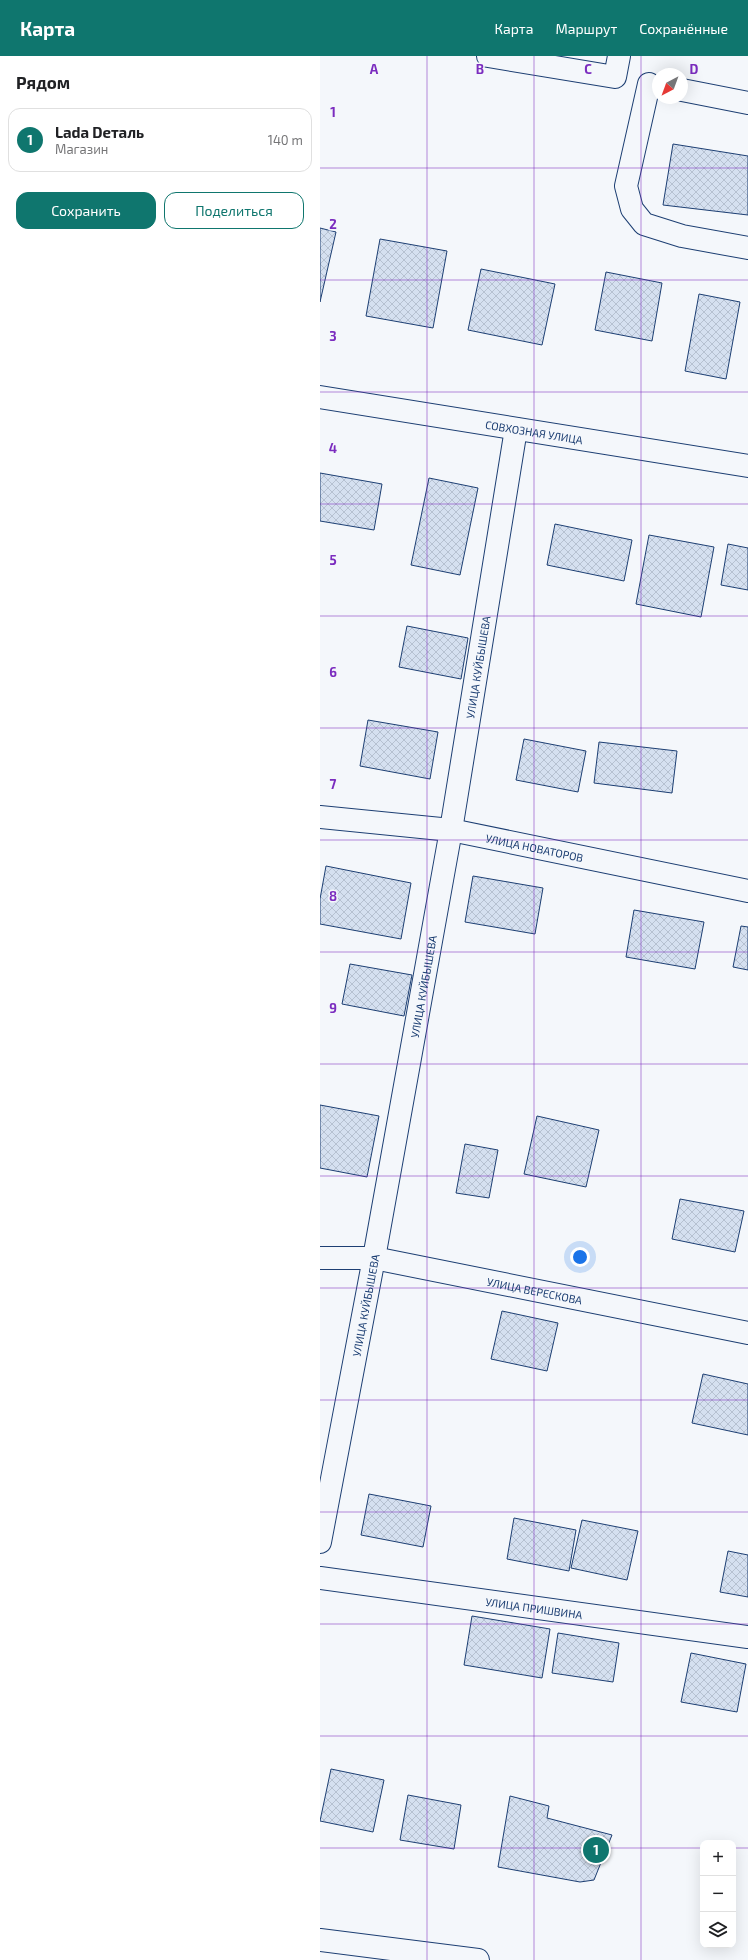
<!DOCTYPE html>
<html lang="ru">
<meta charset="utf-8">
<style>
body{margin:0;font-family:"Exo 2",sans-serif;background:#f2f2f2;color:#202124}
.controls{position:absolute;right:12px;bottom:12px;display:grid;overflow:hidden;border-radius:8px;box-shadow:0 4px 16px #0002}
.controls button{width:36px;height:36px;display:grid;place-items:center;padding:0;border:0;border-bottom:1px solid #e0e0e0;background:#fff;color:#202124;font:20px sans-serif}
.compass{position:absolute;left:332px;top:12px;width:36px;height:36px;border-radius:50%;background:#fff;box-shadow:0 4px 16px #0002;rotate:221deg}
.you{position:absolute;left:260px;top:1201px;width:14px;height:14px;margin:-10px;border:3px solid #fff;border-radius:50%;background:#1a73e8;box-shadow:0 0 0 6px #1a73e833}
.badge{display:grid;place-items:center;width:26px;height:26px;border-radius:50%;background:#0f766e;color:#fff;font-size:13px;font-weight:700}
.pin{position:absolute;translate:-50% -50%;border:2px solid #fff;box-shadow:0 1px 4px #0006}
.list{margin:0;padding:0;list-style:none}
h2{display:flex;justify-content:space-between;align-items:center;height:52px;margin:0;padding:0 16px;font-size:17px}
h2 small{font-size:13px;font-weight:400;color:#757577}
.list li{display:grid;grid-template-columns:26px 1fr auto;gap:12px;align-items:center;box-sizing:border-box;height:64px;margin:0 8px 8px;padding:0 8px;border:1px solid #e0e0e0;border-radius:12px}
.list b{display:block;font-size:15px;white-space:nowrap}
.list p{margin:0;font-size:13px;white-space:nowrap;color:#757577}
.list em{font-size:13px;font-style:normal;color:#757577}
.actions{display:flex;gap:8px;padding:12px 16px}
.actions a{flex:1;padding:9px 0;border:1px solid #0f766e;border-radius:12px;text-align:center;font-size:14px;color:#0f766e}
.actions .main{background:#0f766e;color:#fff}
.icon{flex:none;width:22px;height:22px;fill:none;stroke:currentColor;stroke-width:2;stroke-linecap:round;stroke-linejoin:round}
.map{position:relative;flex:none;width:428px;height:1904px;overflow:hidden}
header{display:flex;align-items:center;gap:24px;box-sizing:border-box;height:56px;padding:0 20px;background:#0f766e;color:#fff}
header strong{font-size:19px}
nav{display:flex;gap:22px;margin-inline-start:auto;font-size:14px}
main{display:flex}
aside{flex:1;background:#fff}
.map>svg:first-child{display:block}
</style>
<header>
<strong>Карта</strong>
<nav><a>Карта</a><a>Маршрут</a><a>Сохранённые</a></nav>
</header>
<main>
<aside>
<h2>Рядом<small></small></h2>
<ul class="list">
<li><span class="badge">1</span><div><b>Lada Dеталь</b><p>Магазин</p></div><em>140 m</em></li>
</ul>
<div class="actions"><a class="main">Сохранить</a><a>Поделиться</a></div>
</aside>
<div class="map">
<svg width="428" height="1904" viewBox="0 0 428 1904">
<defs>
<pattern id="building-cross-hatch" width="8" height="8" patternUnits="userSpaceOnUse"><rect width="8" height="8" fill="#d5e0f0"/><path d="M0 0l8 8M0 8l8-8" fill="none" stroke="#b6c1d1"/></pattern>
</defs>
<rect width="100%" height="100%" fill="#f4f7fb"/>
<!-- building -->
<g fill="url(#building-cross-hatch)" stroke="#1d3f73">
<polygon points="353,88 428,100 428,159 343,149"/>
<polygon points="0,172 16,176 0,246"/>
<polygon points="60,183 127,195 113,272 46,260"/>
<polygon points="161,213 235,228 222,289 148,274"/>
<polygon points="286,216 342,227 332,285 275,274"/>
<polygon points="379,238 420,246 406,323 365,315"/>
<polygon points="0,417 62,428 54,474 0,465"/>
<polygon points="109,422 158,432 140,519 91,509"/>
<polygon points="235,468 312,484 304,525 227,509"/>
<polygon points="329,479 394,491 381,561 316,548"/>
<polygon points="408,488 428,492 428,534 401,529"/>
<polygon points="87,570 148,582 141,623 79,611"/>
<polygon points="48,664 118,676 110,723 40,710"/>
<polygon points="204,683 266,695 258,736 196,724"/>
<polygon points="279,686 357,695 352,737 274,727"/>
<polygon points="6,810 91,827 81,883 0,868 0,843"/>
<polygon points="153,820 223,832 215,878 145,866"/>
<polygon points="314,854 384,866 375,913 306,901"/>
<polygon points="421,870 428,871 428,914 413,911"/>
<polygon points="30,908 92,919 84,960 22,948"/>
<polygon points="0,1049 59,1060 47,1121 0,1112"/>
<polygon points="217,1060 279,1074 266,1131 204,1118"/>
<polygon points="145,1088 178,1094 169,1142 136,1137"/>
<polygon points="360,1143 424,1155 415,1196 352,1183"/>
<polygon points="182,1255 238,1267 227,1315 171,1303"/>
<polygon points="383,1318 428,1328 428,1379 372,1367"/>
<polygon points="49,1438 111,1450 103,1491 41,1479"/>
<polygon points="194,1462 256,1474 249,1515 187,1503"/>
<polygon points="262,1464 318,1475 307,1524 251,1512"/>
<polygon points="408,1495 428,1499 428,1541 400,1536"/>
<polygon points="152,1560 230,1573 222,1622 144,1609"/>
<polygon points="238,1577 299,1587 293,1626 232,1617"/>
<polygon points="371,1597 426,1608 417,1656 361,1646"/>
<polygon points="11,1713 64,1724 53,1776 0,1765"/>
<polygon points="88,1739 141,1749 134,1793 80,1784"/>
<polygon points="190,1740 229,1750 227,1762 292,1779 274,1824 260,1826 178,1811"/>
</g>
<g fill="none" stroke-linecap="round" stroke-linejoin="round">
<!-- minor casing -->
<g stroke="#1d3f73" stroke-width="24">
<g id="minor">
<polyline points="168,0 295,21 299,0"/>
<polyline points="329,28 306,130 312,153 324,168 362,180 428,192"/>
<polyline points="362,34 428,47"/>
<path id="s1" d="M0,341l428,69"/>
<path id="s2" d="M0,761l131,13 297,61"/>
<path id="s3" d="M0,1202h54l374,75"/>
<path id="s4" d="M0,1486l54,-284 77,-428 65,-401"/>
<path id="s5" d="M0,1522l428,59"/>
<polyline points="0,1884 158,1904"/>
</g>
</g>
<!-- minor -->
<use href="#minor" stroke="#f4f7fb" stroke-width="22"/>
</g>
<!-- grid -->
<path fill="none" stroke="#7b2cbf" stroke-width="1" stroke-opacity="0.55" d="M107,0v1904M214,0v1904M321,0v1904M0,112h428M0,224h428M0,336h428M0,448h428M0,560h428M0,672h428M0,784h428M0,896h428M0,1008h428M0,1120h428M0,1232h428M0,1344h428M0,1456h428M0,1568h428M0,1680h428M0,1792h383M413,1792h15"/>
<g text-anchor="middle" dominant-baseline="central" stroke-width="3" stroke-linejoin="round" paint-order="stroke">
<!-- street labels -->
<g font-size="11" fill="#1d3f73" stroke="#f4f7fb">
<text stroke="none"><textPath href="#s1" startOffset="217">СОВХОЗНАЯ УЛИЦА</textPath></text>
<text stroke="none"><textPath href="#s4" startOffset="889">УЛИЦА КУЙБЫШЕВА</textPath></text>
<text stroke="none"><textPath href="#s2" startOffset="217">УЛИЦА НОВАТОРОВ</textPath></text>
<text stroke="none"><textPath href="#s4" startOffset="565">УЛИЦА КУЙБЫШЕВА</textPath></text>
<text stroke="none"><textPath href="#s3" startOffset="218">УЛИЦА ВЕРЕСКОВА</textPath></text>
<text stroke="none"><textPath href="#s4" startOffset="241">УЛИЦА КУЙБЫШЕВА</textPath></text>
<text stroke="none"><textPath href="#s5" startOffset="216">УЛИЦА ПРИШВИНА</textPath></text>
</g>
</g>
<g font-size="13" text-anchor="middle" font-weight="bold" fill="#7b2cbf" stroke="#f4f7fb" stroke-width="3" stroke-linejoin="round" paint-order="stroke">
<text x="54" y="18">A</text>
<text x="160" y="18">B</text>
<text x="268" y="18">C</text>
<text x="374" y="18">D</text>
<text x="13" y="61">1</text>
<text x="13" y="173">2</text>
<text x="13" y="285">3</text>
<text x="13" y="397">4</text>
<text x="13" y="509">5</text>
<text x="13" y="621">6</text>
<text x="13" y="733">7</text>
<text x="13" y="845">8</text>
<text x="13" y="957">9</text>
</g>
</svg>
<div class="controls">
<button>+</button>
<button>−</button>
<button><svg class="icon" aria-label="layers" viewBox="0 0 24 24"><path d="M12 4l9 5-9 5-9-5zM3 14l9 5 9-5"/></svg></button>
</div>
<svg class="compass" viewBox="-18 -18 36 36"><path d="M0-13l5 13h-10z" fill="#e53935"/><path d="M0 13l5-13h-10z" fill="#757577"/></svg>
<div class="you"></div>
<div class="pin badge" style="left:276px;top:1794px">1</div>
</div>
</main>
